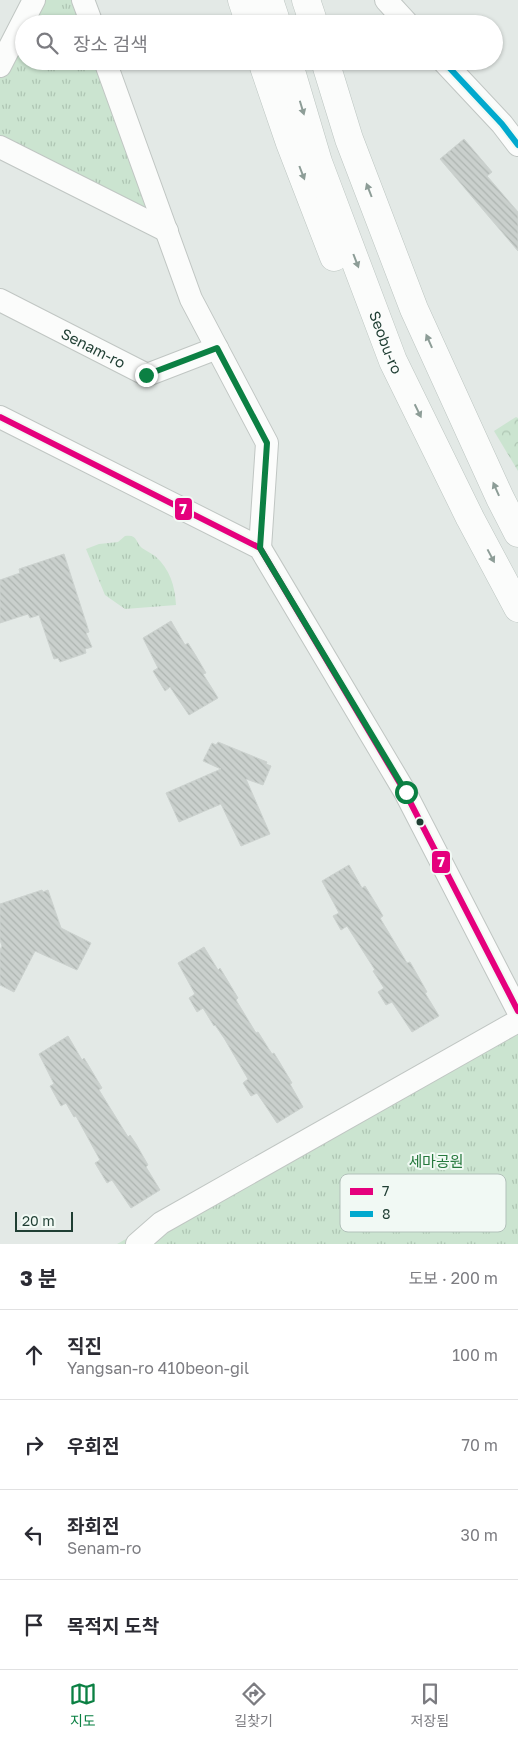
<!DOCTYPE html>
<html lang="ko">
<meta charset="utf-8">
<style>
body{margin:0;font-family:"Golos Text","Noto Sans KR",sans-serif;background:#f7f7f7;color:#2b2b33}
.scale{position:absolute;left:15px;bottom:12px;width:58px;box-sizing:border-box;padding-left:5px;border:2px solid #1f3e33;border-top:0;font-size:14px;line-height:18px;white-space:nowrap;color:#1f3e33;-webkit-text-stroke:4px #f1f9f4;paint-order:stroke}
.stop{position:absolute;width:15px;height:15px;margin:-11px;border:4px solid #0b8043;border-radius:50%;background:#fff}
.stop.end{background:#0b8043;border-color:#fff;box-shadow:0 1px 5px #0008}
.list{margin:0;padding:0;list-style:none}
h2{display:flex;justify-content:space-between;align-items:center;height:65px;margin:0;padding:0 20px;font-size:21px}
h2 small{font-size:16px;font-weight:400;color:#7c7c81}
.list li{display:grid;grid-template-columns:32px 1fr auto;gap:15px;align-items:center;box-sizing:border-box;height:90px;padding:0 20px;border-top:1px solid #e1e1e2}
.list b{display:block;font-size:19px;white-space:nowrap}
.list p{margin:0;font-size:16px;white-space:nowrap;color:#7c7c81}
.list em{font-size:16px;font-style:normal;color:#7c7c81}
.icon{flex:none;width:28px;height:28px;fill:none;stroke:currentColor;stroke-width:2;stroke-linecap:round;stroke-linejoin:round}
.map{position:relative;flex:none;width:518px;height:1244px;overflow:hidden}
.search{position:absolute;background:#fff;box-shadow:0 1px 4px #0004;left:15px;right:15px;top:15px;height:55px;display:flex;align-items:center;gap:12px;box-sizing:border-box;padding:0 18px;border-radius:28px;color:#7c7c81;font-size:19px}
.sheet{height:425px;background:#fff}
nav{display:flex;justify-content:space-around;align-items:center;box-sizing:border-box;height:70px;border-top:1px solid #e1e1e2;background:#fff;font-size:14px;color:#7c7c81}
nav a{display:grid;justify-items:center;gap:2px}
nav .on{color:#0b8043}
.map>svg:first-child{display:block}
</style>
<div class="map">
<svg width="518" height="1244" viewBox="0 0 518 1244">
<defs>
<pattern id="forest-crowns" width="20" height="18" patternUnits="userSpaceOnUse" patternTransform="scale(1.25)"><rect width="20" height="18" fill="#cbe4d0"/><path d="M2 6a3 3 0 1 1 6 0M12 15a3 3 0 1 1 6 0" fill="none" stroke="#aec5b3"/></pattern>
<pattern id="park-tufts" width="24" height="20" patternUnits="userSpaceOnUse" patternTransform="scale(1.25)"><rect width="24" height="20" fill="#cbe4d0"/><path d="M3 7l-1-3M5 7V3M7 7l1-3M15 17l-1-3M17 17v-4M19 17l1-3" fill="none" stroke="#aec5b3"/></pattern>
<pattern id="building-back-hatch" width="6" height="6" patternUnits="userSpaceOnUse" patternTransform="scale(1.25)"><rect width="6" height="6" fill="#cad0cd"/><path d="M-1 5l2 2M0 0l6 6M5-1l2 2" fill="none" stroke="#adb4b0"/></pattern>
</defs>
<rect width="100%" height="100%" fill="#e3e9e6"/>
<!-- forest -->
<polygon fill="url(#forest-crowns)" points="516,417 518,418 518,471 494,431"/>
<!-- park -->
<g fill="url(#park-tufts)">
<polygon points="34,0 83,0 92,24 24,24 24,61 105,61 167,231 0,147 0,66"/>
<path d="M125,536c13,-2 10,6 17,12 4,3 9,5 13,8 15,13 20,30 21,49l-51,4 -20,-14 -19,-46 13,-5 19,-2z"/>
<polygon points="518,1021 518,1244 117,1244"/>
</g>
<!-- building -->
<g fill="url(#building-back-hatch)" stroke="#ccd2cf">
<polygon points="464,139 492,172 487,176 518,212 518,251 440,159"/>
<polygon points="64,554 89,632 86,633 92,647 85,649 86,653 60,662 58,658 54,659 39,615 30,618 28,614 0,623 0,580 20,573 19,569"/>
<polygon points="171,621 185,645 188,643 196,656 206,673 203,674 218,698 189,715 170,687 165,691 153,671 158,668 143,638"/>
<polygon points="218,742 267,762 266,764 271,766 263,785 246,779 270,834 241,846 221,804 179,822 166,793 221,769 203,761 212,743 216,745"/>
<polygon points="349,865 362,888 365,886 376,904 383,916 380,918 407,963 410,962 427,992 425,993 439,1016 412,1032 392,1002 386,1005 378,992 384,988 373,971 375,970 347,926 341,930 333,916 339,913 322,881"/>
<polygon points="42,890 43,892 48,890 61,928 91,943 77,970 35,951 14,992 0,985 0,950 2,946 0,940 0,904"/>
<polygon points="204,947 218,970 220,968 238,998 236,1000 256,1033 258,1032 272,1054 274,1053 292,1083 290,1084 303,1107 277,1123 257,1093 251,1096 243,1083 248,1079 224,1038 215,1025 214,1026 203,1008 197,1012 189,998 195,994 178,963"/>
<polygon points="68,1036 82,1060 84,1058 102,1088 99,1090 128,1137 130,1135 136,1144 148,1165 146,1167 160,1190 131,1208 112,1180 107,1183 95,1163 100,1160 76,1116 74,1117 66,1103 61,1106 50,1086 54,1084 39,1054"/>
</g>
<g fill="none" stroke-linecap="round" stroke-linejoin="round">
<!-- street casing -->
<g stroke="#c0c6c3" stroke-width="24">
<g id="street">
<polyline points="83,0 92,24"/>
<polyline points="386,0 408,24"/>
<polyline points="105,61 191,299 267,443 260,548"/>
<polyline points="443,61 502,124 518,145"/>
<polyline points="0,66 34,0"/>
<polyline points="0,147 167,231"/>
<path id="s1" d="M0,300l147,75 70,-27"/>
<polyline points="0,417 260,548 405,792 518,1011"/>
<polyline points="137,1244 161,1223 518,1021"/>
</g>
</g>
<!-- secondary casing -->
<g stroke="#bcc5c1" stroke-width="29">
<g id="secondary">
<polyline points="242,0 250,24"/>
<polyline points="269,0 277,24"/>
<polyline points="306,0 314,24"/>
<polyline points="262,61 290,143 334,257"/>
<path id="s2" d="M288,61l30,101 75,199 77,157 48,90"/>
<polyline points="325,61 349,139 414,309 500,498 518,533"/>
</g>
</g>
<!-- street -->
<use href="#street" stroke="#fbfcfb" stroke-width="22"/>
<!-- secondary -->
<use href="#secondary" stroke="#fbfcfb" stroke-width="28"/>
<!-- bus-1 casing -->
<g stroke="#f1f9f4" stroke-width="10">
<polyline id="bus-1" points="0,417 260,548 405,792 518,1011"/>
</g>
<!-- bus-2 casing -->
<g stroke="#f1f9f4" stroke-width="10">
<polyline id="bus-2" points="443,61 502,124 518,145"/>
</g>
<!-- bus-1 -->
<use href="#bus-1" stroke="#e5007d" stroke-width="6"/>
<!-- bus-2 -->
<use href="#bus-2" stroke="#00a9ce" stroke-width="6"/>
</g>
<!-- one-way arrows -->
<defs><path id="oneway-solid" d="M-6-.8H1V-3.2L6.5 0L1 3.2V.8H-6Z" transform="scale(1.25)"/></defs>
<g fill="#8d9d97">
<use href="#oneway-solid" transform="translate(302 108) rotate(73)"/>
<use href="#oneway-solid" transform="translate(302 173) rotate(69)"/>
<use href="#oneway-solid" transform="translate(369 190) rotate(-111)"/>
<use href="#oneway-solid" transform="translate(356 261) rotate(69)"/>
<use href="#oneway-solid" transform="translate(429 341) rotate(-114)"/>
<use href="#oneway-solid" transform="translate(418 411) rotate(64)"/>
<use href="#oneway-solid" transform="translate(496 489) rotate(-114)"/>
<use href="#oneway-solid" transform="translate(491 556) rotate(62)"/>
</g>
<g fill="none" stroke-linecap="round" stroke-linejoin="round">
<!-- route -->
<polyline stroke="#0b8043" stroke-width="6" points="146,375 217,348 267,443 260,548 406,792"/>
</g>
<!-- markers -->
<circle fill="#1f3e33" stroke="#f1f9f4" stroke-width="2" cx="420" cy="822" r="4.5"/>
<g text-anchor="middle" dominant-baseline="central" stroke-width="4" stroke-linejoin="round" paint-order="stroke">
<!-- street labels -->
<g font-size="15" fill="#1f3e33" stroke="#f1f9f4">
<text stroke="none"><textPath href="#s2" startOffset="298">Seobu-ro</textPath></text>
<text stroke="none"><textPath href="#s1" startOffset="105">Senam-ro</textPath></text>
</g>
<!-- park labels -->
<g font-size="15" fill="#26793d" stroke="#f1f9f4">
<text x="436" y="1161">세마공원</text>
</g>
</g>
<!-- legend -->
<rect x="340" y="1174" width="166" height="58" rx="8" fill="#f1f9f4" stroke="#b2c1ba" stroke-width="1"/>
<rect x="350" y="1188" width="23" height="7" fill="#e5007d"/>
<rect x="350" y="1211" width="23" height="6" fill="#00a9ce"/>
<g font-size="14" fill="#1f3e33">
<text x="382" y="1196">7</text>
<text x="382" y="1219">8</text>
</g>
<g stroke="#f1f9f4" stroke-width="2">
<rect x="174" y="497" width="19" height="24" rx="5" fill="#e5007d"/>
<rect x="431" y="850" width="20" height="24" rx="5" fill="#e5007d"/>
</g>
<g font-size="14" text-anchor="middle" font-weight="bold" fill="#fff">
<text x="183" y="514">7</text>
<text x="441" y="867">7</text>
</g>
</svg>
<div class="scale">20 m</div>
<div class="stop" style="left:406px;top:792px"></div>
<div class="stop end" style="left:146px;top:375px"></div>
<div class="search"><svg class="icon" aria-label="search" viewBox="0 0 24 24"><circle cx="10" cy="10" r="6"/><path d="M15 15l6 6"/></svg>장소 검색</div>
</div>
<section class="sheet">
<h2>3 분<small>도보 · 200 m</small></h2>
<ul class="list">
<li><svg class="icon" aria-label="ahead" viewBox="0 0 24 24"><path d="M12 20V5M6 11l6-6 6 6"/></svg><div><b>직진</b><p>Yangsan-ro 410beon-gil</p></div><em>100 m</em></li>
<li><svg class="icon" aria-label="right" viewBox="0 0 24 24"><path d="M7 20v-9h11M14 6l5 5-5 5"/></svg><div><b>우회전</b></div><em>70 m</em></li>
<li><svg class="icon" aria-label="left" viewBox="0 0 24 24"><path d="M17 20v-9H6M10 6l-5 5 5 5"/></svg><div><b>좌회전</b><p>Senam-ro</p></div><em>30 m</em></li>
<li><svg class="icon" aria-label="arrive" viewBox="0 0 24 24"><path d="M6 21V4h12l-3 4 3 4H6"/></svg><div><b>목적지 도착</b></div></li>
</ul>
</section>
<nav>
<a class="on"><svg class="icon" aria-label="map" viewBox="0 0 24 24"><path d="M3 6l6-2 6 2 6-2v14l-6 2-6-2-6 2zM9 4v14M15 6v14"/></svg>지도</a>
<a><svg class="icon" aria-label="directions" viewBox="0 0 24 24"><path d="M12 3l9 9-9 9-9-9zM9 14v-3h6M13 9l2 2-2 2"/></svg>길찾기</a>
<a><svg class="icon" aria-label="saved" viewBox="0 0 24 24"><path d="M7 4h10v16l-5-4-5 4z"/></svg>저장됨</a>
</nav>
